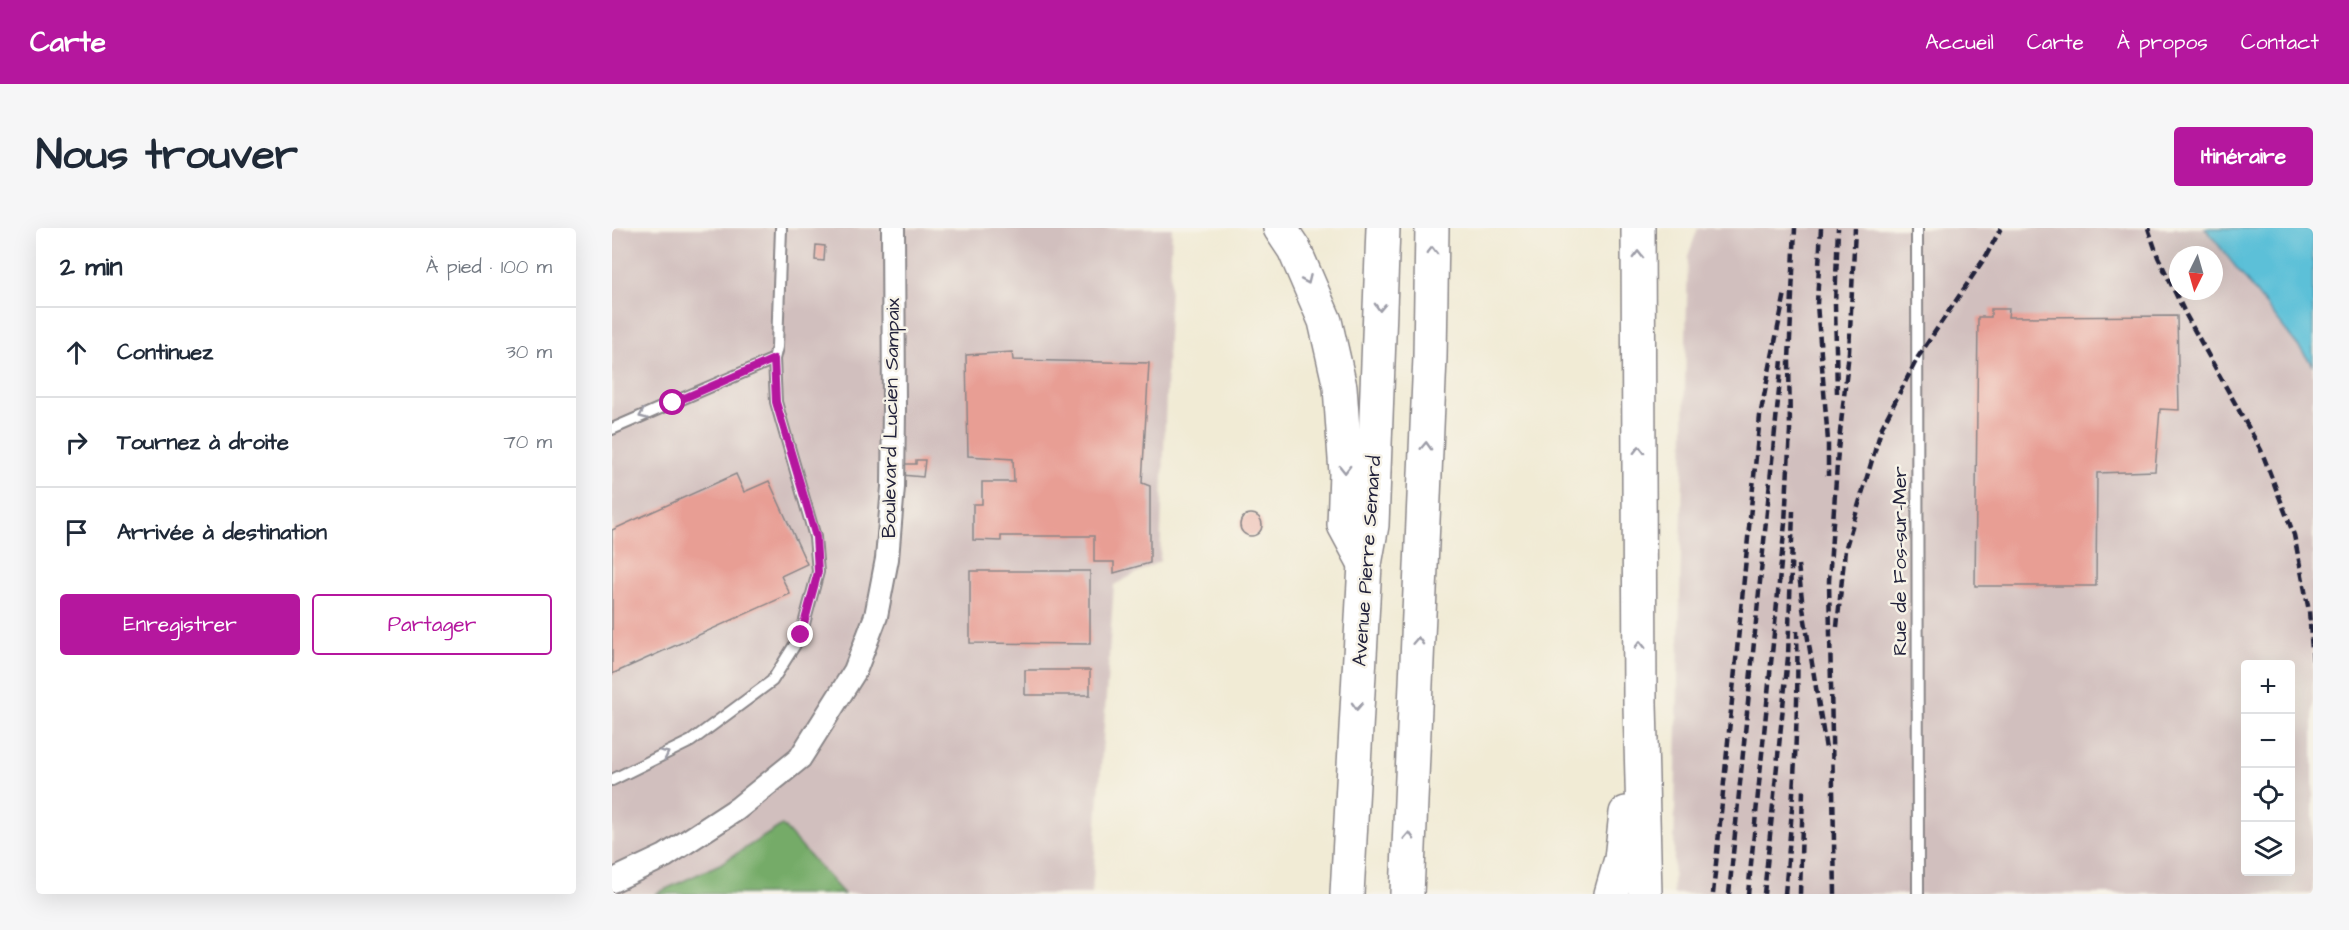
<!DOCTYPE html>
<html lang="fr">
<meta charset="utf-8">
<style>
body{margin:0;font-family:"Architects Daughter",sans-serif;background:#f6f6f7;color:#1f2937}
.controls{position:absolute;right:18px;bottom:18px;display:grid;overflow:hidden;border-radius:6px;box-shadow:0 6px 24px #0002}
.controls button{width:54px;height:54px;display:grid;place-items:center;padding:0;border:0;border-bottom:2px solid #e0e1e3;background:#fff;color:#1f2937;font:30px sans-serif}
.compass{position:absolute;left:1557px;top:18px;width:54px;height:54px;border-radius:50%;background:#fff;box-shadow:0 6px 24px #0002;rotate:185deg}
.stop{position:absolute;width:18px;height:18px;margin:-14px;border:4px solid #b5179e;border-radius:50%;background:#fff}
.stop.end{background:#b5179e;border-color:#fff;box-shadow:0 2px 6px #0008}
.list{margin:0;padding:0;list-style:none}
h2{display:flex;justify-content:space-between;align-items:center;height:78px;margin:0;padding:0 24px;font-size:26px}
h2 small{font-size:20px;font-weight:400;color:#747a83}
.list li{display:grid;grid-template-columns:39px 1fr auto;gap:18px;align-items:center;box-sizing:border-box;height:90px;padding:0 24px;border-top:2px solid #e0e1e3}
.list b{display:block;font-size:22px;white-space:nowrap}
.list em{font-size:20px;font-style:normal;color:#747a83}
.actions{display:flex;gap:12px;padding:18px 24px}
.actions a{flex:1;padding:14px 0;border:2px solid #b5179e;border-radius:6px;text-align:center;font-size:21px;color:#b5179e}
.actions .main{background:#b5179e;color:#fff}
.icon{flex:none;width:33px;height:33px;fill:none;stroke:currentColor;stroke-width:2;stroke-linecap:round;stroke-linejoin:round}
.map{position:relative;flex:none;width:1701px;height:666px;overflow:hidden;border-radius:6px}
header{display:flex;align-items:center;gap:36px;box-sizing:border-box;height:84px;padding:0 30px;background:#b5179e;color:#fff}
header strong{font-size:28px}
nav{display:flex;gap:33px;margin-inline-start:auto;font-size:21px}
.intro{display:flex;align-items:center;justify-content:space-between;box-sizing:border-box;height:144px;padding:0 36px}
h1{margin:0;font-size:42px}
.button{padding:15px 27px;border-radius:6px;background:#b5179e;color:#fff;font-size:21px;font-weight:700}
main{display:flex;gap:36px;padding:0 36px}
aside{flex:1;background:#fff;border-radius:6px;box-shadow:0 6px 24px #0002}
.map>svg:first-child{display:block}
</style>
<header>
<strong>Carte</strong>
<nav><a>Accueil</a><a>Carte</a><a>À propos</a><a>Contact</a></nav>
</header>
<div class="intro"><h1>Nous trouver</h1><a class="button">Itinéraire</a></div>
<main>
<aside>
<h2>2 min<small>À pied · 100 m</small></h2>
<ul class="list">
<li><svg class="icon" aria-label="ahead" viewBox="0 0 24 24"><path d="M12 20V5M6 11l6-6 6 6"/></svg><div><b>Continuez</b></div><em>30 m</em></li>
<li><svg class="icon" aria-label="right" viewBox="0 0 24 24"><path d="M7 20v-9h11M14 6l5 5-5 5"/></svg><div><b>Tournez à droite</b></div><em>70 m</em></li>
<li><svg class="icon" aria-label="arrive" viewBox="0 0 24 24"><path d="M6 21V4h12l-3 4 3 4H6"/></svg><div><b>Arrivée à destination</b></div></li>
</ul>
<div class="actions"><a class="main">Enregistrer</a><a>Partager</a></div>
</aside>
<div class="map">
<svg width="1701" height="666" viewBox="0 0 1701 666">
<rect width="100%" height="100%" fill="#f7f3e8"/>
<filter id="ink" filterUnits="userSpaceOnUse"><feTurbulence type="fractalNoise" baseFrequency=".0167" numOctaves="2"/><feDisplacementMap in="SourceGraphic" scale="12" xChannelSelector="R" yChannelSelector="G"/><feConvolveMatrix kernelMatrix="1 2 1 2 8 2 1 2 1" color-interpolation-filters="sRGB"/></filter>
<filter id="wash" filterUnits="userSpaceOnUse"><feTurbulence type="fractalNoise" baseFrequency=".008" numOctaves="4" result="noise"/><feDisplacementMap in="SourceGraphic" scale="24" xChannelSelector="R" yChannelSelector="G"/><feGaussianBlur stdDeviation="1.35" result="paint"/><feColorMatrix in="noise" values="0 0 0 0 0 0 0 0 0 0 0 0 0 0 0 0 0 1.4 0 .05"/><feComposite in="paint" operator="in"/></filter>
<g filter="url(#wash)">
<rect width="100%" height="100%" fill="#f1ebd5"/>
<!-- industrial -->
<g fill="#d1bfbe" fill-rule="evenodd">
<polygon points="0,0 560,0 548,333 502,357 480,666 232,666 170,597 108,636 43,666 0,666"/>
<path d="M1086,0h507l108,137v529h-640l15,-638zM1566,27h36v36h-36zM1634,436h44v208h-44z"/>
</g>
<!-- forest -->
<polygon fill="#74ab68" stroke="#4b6652" stroke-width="1.5" points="170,597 232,666 43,666 108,636"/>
<!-- water -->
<polygon fill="#5bc0d8" stroke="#3e718a" stroke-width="1.5" points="1593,0 1701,0 1701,137"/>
<g id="blocks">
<!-- building -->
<g fill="#e89e94">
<polygon points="204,17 213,18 212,33 203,32"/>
<polygon points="1379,81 1397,81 1396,89 1565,88 1567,182 1548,181 1543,243 1485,245 1484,358 1363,358 1366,89 1379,89"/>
<polygon points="400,124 401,132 537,135 530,255 538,258 538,335 502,345 502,334 482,334 482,308 389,308 389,313 361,312 361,276 370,276 370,254 402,254 401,231 356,228 354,127"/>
<polygon points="304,232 313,232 311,249 290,247 291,236 304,236"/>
<polygon points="124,246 132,264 157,253 195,336 169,348 178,366 0,446 0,302"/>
<circle cx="639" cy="297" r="11"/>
<polygon points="358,343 478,343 478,416 358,415"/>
<rect x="413" y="442" width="65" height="25"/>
</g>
</g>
</g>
<g filter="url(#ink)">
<use href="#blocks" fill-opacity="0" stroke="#8a8688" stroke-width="1.5"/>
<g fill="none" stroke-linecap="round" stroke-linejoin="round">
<!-- lane casing -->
<g stroke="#8a8688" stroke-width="14">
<g id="lane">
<polyline points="1305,0 1306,666"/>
<polyline points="0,201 162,131"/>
<polyline points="0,552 79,513 160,453 189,407 206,344 203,309 164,174 162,131 165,119 169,0"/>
</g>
</g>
<!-- street casing -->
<g stroke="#8a8688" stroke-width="26">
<polyline id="street" points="0,653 53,628 125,581 188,530 243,443 264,388 275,331 281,259 282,180 281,0"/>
</g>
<!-- highway casing -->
<g stroke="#8a8688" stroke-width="36">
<g id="highway">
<polyline points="668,0 682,21 713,93 728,159 734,245 732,297 753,336"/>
<polyline points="1026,0 1028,476 1033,666"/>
<polyline points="735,666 753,336 760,297 771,0"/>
<polyline points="795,666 818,129 820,0"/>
<polyline points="999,666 1009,631 1014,585"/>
</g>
</g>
<!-- lane -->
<use href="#lane" stroke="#fff" stroke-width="10"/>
<!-- street -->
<use href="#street" stroke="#fff" stroke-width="22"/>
<!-- highway -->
<use href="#highway" stroke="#fff" stroke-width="33"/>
<!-- rail -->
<g stroke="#22223b" stroke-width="4.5" stroke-dasharray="9 4.5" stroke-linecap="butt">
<polyline points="1209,0 1205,76 1216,213 1216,248"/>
<polyline points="1536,0 1546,29 1574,87 1649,222 1682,307 1697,383 1701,435"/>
<polyline points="1225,165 1223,76 1226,0"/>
<polyline points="1186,337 1191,380 1214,521"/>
<polyline points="1225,399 1233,322 1270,199 1306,129 1374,28 1389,0"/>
<polyline points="1101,666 1148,188 1173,65"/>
<polyline points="1117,666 1170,132"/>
<polyline points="1136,666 1173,295 1178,202 1177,132 1183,0"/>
<polyline points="1152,666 1176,429 1181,283"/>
<path d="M1173,666c8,-88 14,-175 12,-263"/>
<polyline points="1188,666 1191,561"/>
<polyline points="1223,666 1217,353 1226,222 1237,124 1243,0"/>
</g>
</g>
<!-- one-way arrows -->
<defs><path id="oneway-chevron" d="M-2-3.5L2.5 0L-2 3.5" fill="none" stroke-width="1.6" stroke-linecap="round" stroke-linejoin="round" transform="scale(1.5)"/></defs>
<g stroke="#9c9ca7">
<use href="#oneway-chevron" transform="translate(820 23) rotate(-89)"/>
<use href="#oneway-chevron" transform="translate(1026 27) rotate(-90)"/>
<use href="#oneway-chevron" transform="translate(695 52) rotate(66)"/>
<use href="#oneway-chevron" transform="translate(768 79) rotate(92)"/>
<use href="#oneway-chevron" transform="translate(31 187) rotate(157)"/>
<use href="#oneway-chevron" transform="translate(814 218) rotate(-88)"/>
<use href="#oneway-chevron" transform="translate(1027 222) rotate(-90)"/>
<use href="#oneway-chevron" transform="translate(733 241) rotate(89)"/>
<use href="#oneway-chevron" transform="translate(806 413) rotate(-87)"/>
<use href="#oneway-chevron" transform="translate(1028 417) rotate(-90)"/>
<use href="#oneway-chevron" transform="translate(745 478) rotate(93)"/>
<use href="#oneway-chevron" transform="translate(53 526) rotate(-26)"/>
<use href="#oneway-chevron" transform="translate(797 608) rotate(-87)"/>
</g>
</g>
<g fill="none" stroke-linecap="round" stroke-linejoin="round" filter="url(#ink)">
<!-- route -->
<polyline stroke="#b5179e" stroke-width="8" points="61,175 162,131 164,174 204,309 206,344 189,407"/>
</g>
<g text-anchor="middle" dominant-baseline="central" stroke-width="5" stroke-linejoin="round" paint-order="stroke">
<!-- street labels -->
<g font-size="20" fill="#22223b" stroke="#f7f3e8">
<text transform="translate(279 190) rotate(-89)">Boulevard Lucien Sampaix</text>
<text transform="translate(755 333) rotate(-86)">Avenue Pierre Semard</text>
<text transform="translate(1288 333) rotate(-90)">Rue de Fos-sur-Mer</text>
</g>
</g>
</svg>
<div class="controls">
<button>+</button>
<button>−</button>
<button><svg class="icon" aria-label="locate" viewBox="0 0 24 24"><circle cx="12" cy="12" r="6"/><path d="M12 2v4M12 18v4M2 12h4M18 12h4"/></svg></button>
<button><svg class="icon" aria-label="layers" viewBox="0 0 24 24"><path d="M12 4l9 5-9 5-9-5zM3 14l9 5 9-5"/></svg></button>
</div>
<svg class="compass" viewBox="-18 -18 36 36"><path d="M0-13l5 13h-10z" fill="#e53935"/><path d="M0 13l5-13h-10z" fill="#747a83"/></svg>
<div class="stop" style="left:61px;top:175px"></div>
<div class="stop end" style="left:189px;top:407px"></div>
</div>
</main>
